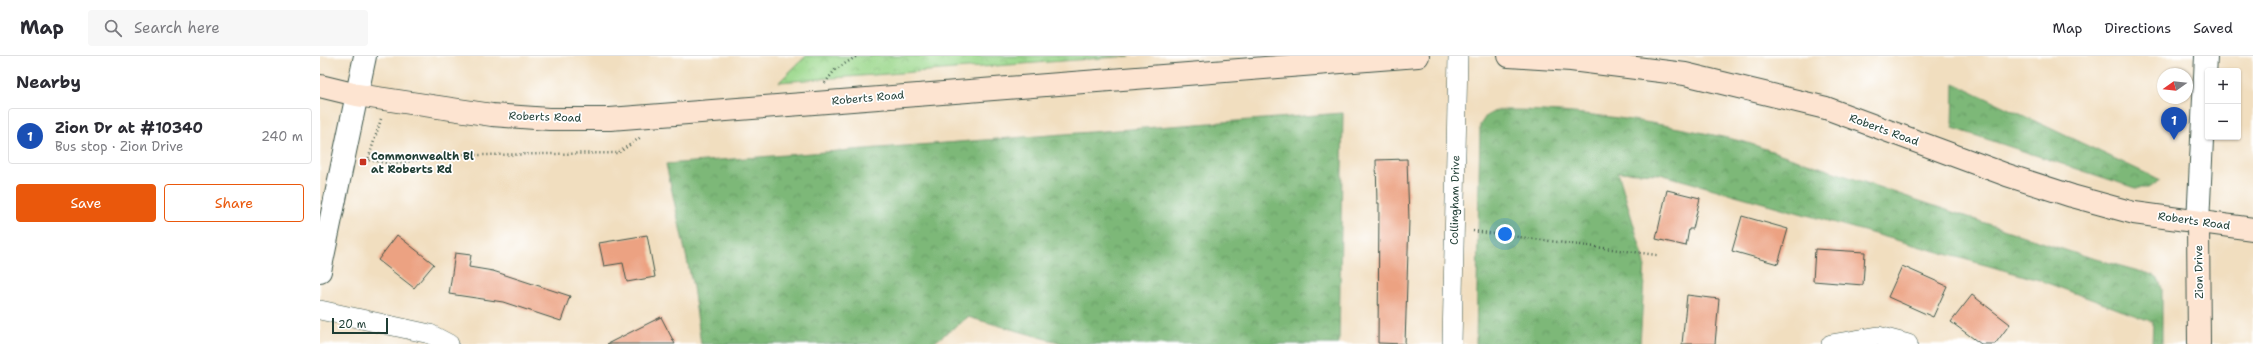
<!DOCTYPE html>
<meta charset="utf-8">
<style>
body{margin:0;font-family:"Shantell Sans",sans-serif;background:#f7f7f7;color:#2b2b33}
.controls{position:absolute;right:12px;top:12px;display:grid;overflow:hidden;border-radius:4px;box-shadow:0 1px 3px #0004}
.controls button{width:36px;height:36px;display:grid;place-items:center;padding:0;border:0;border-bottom:1px solid #e1e1e2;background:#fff;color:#2b2b33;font:20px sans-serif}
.compass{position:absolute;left:1837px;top:12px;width:36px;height:36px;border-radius:50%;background:#fff;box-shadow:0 1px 3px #0004;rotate:255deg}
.scale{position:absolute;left:12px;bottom:10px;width:56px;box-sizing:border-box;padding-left:4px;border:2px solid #1f3d34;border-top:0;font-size:11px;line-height:14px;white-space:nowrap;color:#1f3d34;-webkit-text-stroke:3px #fff;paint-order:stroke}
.you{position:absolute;left:1185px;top:178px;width:14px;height:14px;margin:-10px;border:3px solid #fff;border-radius:50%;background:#1a73e8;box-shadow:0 0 0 6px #1a73e833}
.badge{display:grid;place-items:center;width:26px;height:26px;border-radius:50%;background:#ea580c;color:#fff;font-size:13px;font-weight:700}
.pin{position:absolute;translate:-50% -33px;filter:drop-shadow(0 1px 2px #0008)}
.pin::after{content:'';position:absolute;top:21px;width:14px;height:12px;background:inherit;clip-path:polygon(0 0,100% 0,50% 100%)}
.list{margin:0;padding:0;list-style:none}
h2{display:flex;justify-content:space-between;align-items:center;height:52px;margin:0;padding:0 16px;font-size:17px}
h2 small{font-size:13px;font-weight:400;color:#7c7c81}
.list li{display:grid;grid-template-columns:26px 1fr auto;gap:12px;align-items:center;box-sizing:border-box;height:56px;margin:0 8px 8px;padding:0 8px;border:1px solid #e1e1e2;border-radius:4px}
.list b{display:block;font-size:15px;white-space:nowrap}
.list p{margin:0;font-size:13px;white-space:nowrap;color:#7c7c81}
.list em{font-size:13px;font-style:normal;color:#7c7c81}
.actions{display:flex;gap:8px;padding:12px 16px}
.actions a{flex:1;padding:9px 0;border:1px solid #ea580c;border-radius:4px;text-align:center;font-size:14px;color:#ea580c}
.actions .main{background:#ea580c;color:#fff}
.icon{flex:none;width:22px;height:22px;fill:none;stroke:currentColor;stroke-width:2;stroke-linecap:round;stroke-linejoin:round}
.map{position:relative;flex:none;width:1933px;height:288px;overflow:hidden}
header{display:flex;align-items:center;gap:24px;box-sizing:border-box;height:56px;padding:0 20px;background:#fff;border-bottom:1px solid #e1e1e2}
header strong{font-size:19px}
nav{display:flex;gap:22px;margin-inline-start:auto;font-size:14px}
.search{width:280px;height:36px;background:#f7f7f7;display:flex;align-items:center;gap:10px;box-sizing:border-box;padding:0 14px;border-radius:4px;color:#7c7c81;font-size:15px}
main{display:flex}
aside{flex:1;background:#fff}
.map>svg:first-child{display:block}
</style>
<header>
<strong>Map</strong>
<div class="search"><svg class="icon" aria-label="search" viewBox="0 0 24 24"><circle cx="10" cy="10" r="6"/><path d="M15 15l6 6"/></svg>Search here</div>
<nav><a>Map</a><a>Directions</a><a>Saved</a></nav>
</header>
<main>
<aside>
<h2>Nearby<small></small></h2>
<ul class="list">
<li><span class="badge" style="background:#1a4fb4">1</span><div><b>Zion Dr at #10340</b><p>Bus stop · Zion Drive</p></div><em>240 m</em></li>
</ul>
<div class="actions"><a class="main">Save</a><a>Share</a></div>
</aside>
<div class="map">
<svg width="1933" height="288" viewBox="0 0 1933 288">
<defs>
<pattern id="forest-crowns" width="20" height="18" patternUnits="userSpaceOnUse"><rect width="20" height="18" fill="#7db878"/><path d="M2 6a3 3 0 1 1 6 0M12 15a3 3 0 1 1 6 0" fill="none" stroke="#669763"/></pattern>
<pattern id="park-crowns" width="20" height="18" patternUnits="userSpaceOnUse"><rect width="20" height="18" fill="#9cd88d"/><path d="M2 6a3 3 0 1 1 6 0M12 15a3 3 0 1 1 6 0" fill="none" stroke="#86ba7a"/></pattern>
</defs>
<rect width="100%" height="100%" fill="#fff"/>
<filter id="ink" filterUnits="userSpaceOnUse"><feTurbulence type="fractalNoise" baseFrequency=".025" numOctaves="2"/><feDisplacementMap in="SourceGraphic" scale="8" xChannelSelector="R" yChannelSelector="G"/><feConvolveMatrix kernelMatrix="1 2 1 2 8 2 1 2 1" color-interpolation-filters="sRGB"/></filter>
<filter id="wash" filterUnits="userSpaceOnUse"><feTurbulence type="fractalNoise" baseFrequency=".012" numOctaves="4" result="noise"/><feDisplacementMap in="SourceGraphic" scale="16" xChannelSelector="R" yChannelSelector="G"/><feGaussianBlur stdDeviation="0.9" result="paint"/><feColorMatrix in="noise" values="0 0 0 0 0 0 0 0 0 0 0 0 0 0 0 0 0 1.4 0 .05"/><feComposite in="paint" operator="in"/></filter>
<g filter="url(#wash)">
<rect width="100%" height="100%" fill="#f1debf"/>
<!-- forest -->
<g fill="url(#forest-crowns)" stroke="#4e7a56">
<polygon points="1634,27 1821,115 1841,124 1828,132 1815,132 1633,72"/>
<path d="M1177,54c83,-1 166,13 248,32l329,111 79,22 6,5 3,9v55h-10l1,-22 -114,-42 -379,-106 -42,-2 27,91 -5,81h-164l4,-219 6,-9z"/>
<polygon points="1023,57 1019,288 745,288 648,261 612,288 381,288 373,231 346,108"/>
</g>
<!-- park -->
<polygon fill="url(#park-crowns)" stroke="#5e8a60" points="486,0 810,0 459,26"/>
<g id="blocks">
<!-- building -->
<g fill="#eca282">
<polygon points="1087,103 1089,164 1085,288 1058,287 1059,147 1057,147 1056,104"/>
<polygon points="1347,134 1380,142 1373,173 1369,173 1366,190 1336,183"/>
<polygon points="1422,160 1468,173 1458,208 1412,195"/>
<polygon points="77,179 114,208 94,232 58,204"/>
<polygon points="327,179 335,221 307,226 303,207 284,210 279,187"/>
<polygon points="1495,193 1545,196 1543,229 1493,225"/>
<polygon points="135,197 151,199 149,211 173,215 250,240 241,265 183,246 129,238"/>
<polygon points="1582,210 1627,230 1613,261 1568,241"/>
<polygon points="1367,239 1399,243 1395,288 1362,288"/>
<polygon points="1652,239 1690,268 1675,288 1661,288 1631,266"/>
<polygon points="341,261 355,288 287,288"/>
</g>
</g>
</g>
<g filter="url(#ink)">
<use href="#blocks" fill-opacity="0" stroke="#3e5549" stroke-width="1"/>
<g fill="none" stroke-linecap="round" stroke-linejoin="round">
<!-- minor casing -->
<g stroke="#3e5549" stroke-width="20">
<g id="minor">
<polyline points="0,254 110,278 129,288"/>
<polyline points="1132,288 1138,0"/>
<polyline points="1511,288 1558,280 1588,288"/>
</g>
</g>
<!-- tertiary casing -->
<g stroke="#3e5549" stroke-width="24">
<g id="tertiary">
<polyline points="1878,167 1886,0"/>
<polyline points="0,215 45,0"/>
</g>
</g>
<!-- secondary casing -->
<g stroke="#3e5549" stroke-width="24">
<g id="secondary">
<polyline points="1189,0 1251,4 1365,18 1506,52 1687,119 1752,140 1814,157 1933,173"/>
<polyline points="0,30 37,39 172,59 229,63 290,63 1098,0"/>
<polyline points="1878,167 1879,288"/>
</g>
</g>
<!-- path -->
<g stroke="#3e5549" stroke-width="2.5" stroke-dasharray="1 3" stroke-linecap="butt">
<polyline points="505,27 515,14 537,0"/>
<polyline points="61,63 48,104 73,108 104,103 126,97 160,99 298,97 321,81"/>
<polyline points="1153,175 1337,199"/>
</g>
<!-- minor -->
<use href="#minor" stroke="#fff" stroke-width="19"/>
<!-- tertiary -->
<use href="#tertiary" stroke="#fff" stroke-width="22"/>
<!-- secondary -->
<use href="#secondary" stroke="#fde4d1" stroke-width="22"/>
</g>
</g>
<!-- markers -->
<rect fill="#c8321e" stroke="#fff" stroke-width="1.5" x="39" y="102" width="8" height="8" rx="2"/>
<g text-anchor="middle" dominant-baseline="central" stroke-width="3.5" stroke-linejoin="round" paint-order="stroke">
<!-- street labels -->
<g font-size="11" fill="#1f3d34" stroke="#fff">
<text transform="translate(548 42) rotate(-5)">Roberts Road</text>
<text transform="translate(225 61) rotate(2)">Roberts Road</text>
<text transform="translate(1564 74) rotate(20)">Roberts Road</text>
<text transform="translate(1135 144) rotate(-89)">Collingham Drive</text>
<text transform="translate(1874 165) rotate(8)">Roberts Road</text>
<text transform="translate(1879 216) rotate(-91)">Zion Drive</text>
</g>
<!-- poi labels -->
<g font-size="11" font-weight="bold" fill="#1f3d34" stroke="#fff" text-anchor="start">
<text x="51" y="100">Commonwealth Bl<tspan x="51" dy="13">at Roberts Rd</tspan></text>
</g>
</g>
</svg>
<div class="controls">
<button>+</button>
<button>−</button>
</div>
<svg class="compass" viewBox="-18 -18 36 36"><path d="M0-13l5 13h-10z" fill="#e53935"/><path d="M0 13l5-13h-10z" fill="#7c7c81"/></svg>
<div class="scale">20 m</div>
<div class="you"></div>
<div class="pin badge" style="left:1854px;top:84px;background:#1a4fb4">1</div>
</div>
</main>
